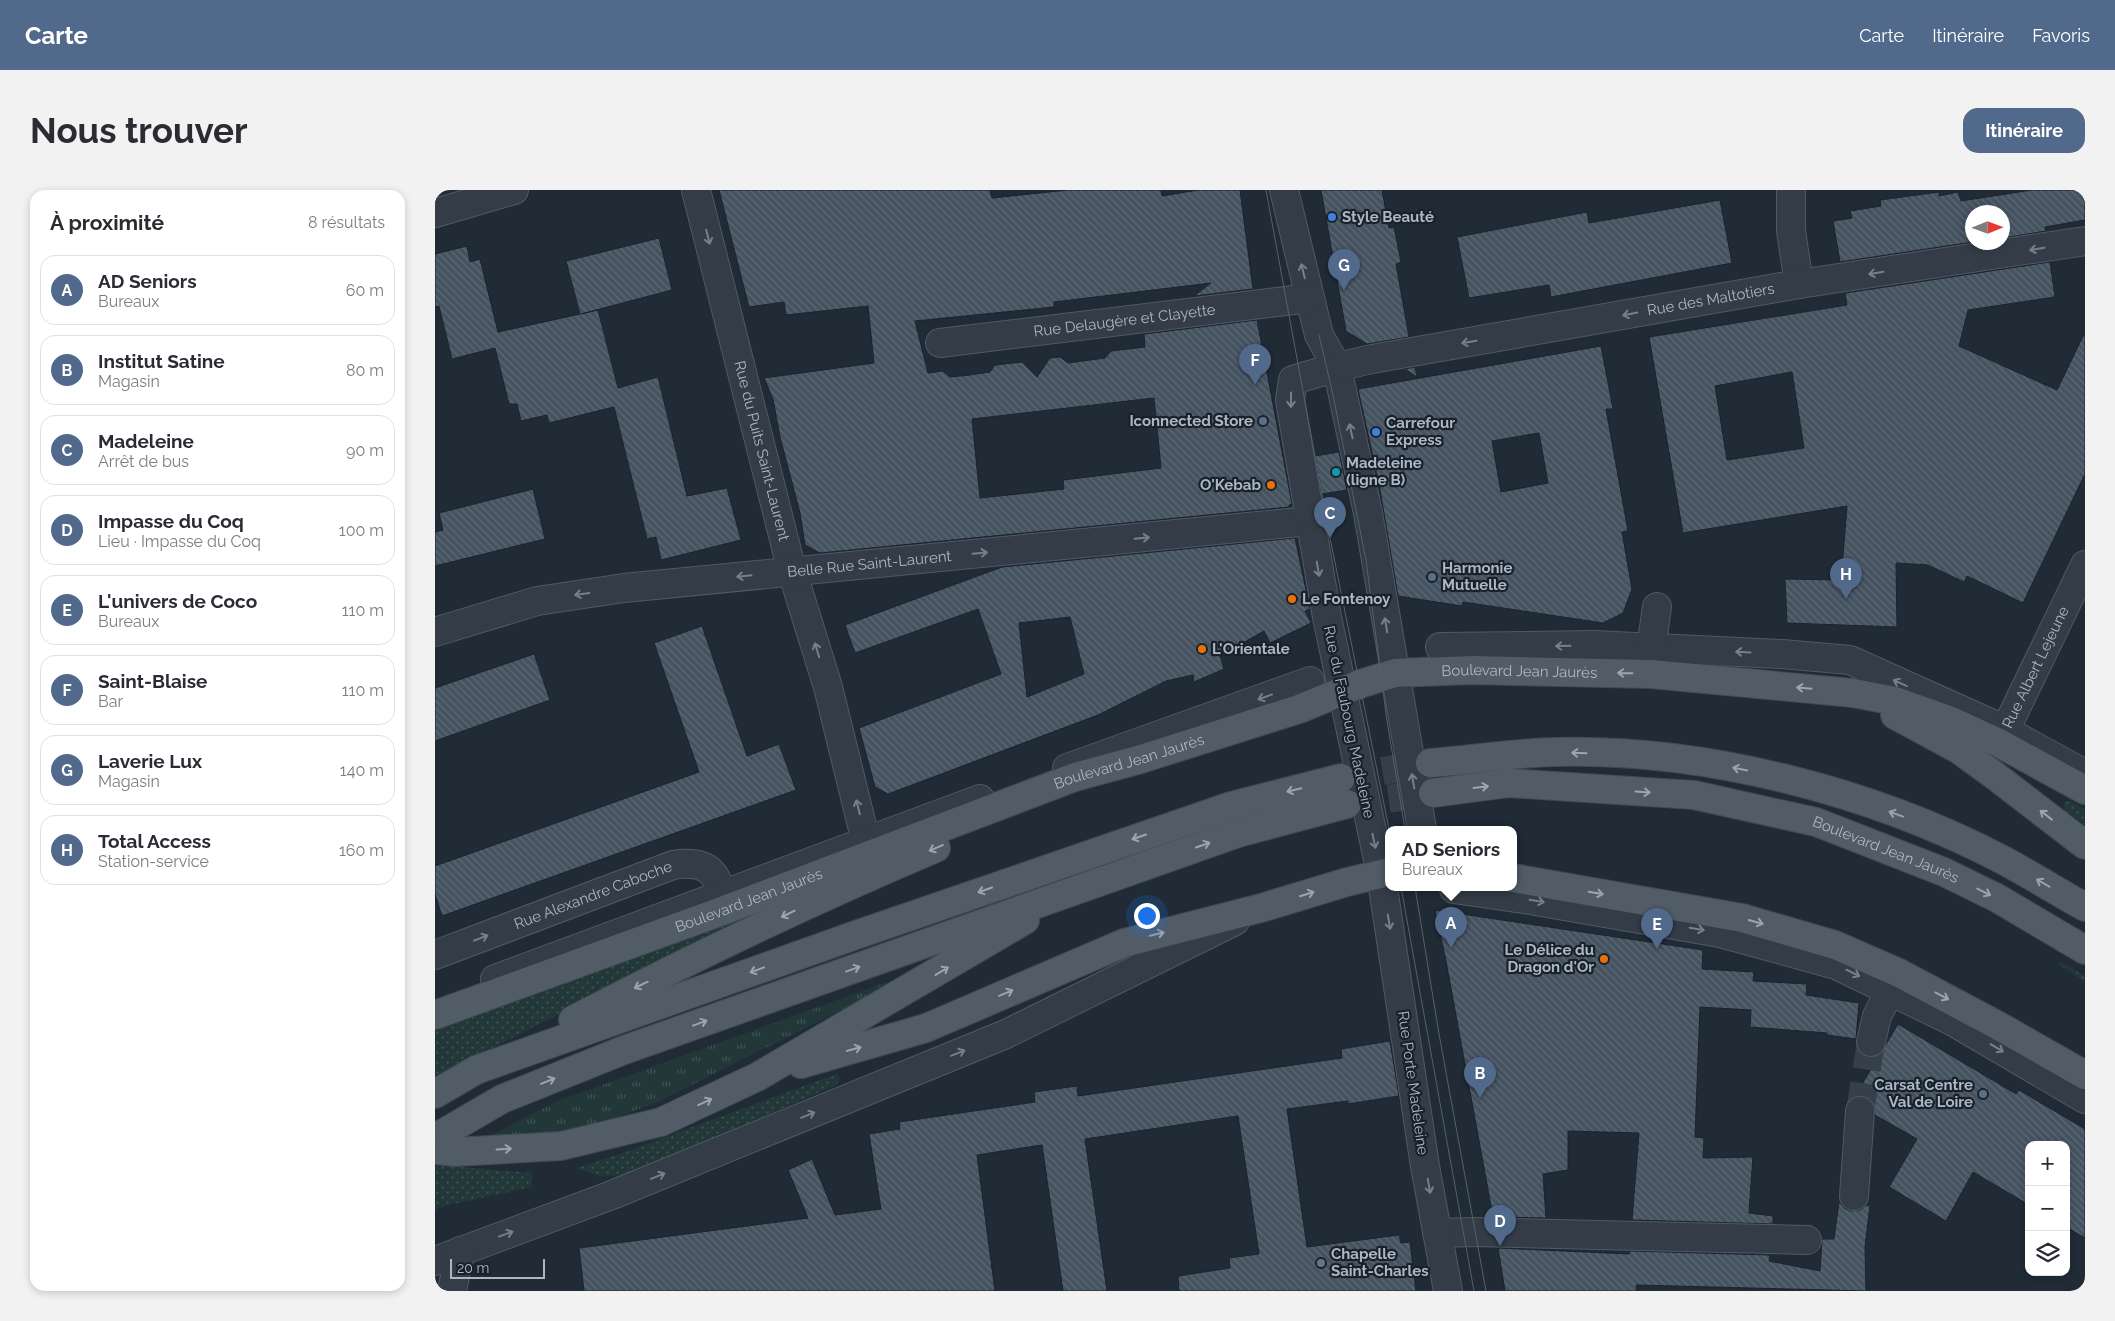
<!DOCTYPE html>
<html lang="fr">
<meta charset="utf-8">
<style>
body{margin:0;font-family:Raleway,sans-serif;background:#f2f2f3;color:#2b2b33}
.controls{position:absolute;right:15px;bottom:15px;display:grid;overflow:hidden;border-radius:10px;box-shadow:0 2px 8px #0003}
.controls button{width:45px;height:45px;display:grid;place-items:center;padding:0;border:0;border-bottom:1px solid #e1e1e2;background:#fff;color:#2b2b33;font:25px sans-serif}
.compass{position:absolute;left:1530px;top:15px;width:45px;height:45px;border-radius:50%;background:#fff;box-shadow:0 2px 8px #0003;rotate:89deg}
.scale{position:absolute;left:15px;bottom:12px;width:95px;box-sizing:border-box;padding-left:5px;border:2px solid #adb7c4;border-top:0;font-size:14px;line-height:18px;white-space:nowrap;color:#adb7c4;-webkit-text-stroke:4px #19222b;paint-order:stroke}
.you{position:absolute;left:711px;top:725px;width:18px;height:18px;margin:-12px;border:4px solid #fff;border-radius:50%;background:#1a73e8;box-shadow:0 0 0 8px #1a73e833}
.badge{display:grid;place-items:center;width:32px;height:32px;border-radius:50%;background:#51698b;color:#fff;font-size:16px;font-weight:700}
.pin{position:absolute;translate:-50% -41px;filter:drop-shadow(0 1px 2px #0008)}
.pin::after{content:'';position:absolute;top:26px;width:18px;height:15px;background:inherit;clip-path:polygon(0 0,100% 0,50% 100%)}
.popup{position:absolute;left:950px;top:636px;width:132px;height:65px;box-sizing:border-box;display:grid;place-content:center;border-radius:10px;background:#fff;filter:drop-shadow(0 1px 4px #0005);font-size:16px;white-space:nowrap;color:#7c7c81}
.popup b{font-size:19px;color:#2b2b33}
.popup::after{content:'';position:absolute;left:50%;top:100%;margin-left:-10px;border:10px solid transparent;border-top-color:#fff}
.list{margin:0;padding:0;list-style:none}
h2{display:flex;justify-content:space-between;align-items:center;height:65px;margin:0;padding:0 20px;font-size:21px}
h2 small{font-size:16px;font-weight:400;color:#7c7c81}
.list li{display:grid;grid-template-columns:32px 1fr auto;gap:15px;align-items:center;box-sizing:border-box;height:70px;margin:0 10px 10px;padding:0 10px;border:1px solid #e1e1e2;border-radius:15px}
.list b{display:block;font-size:19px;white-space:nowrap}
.list p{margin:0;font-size:16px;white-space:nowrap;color:#7c7c81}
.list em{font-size:16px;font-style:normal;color:#7c7c81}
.icon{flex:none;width:28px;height:28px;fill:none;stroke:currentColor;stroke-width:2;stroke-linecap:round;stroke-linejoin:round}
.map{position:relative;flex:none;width:1650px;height:1101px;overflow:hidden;border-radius:15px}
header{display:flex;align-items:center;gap:30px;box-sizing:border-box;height:70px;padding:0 25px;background:#51698b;color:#fff}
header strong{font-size:24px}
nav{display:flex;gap:28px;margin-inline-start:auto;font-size:18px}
.intro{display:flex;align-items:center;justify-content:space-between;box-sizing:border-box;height:120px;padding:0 30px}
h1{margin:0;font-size:35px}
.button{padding:12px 22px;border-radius:15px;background:#51698b;color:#fff;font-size:18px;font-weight:700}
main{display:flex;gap:30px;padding:0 30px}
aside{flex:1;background:#fff;border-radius:15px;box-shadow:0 2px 8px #0003}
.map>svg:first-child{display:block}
</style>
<header>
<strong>Carte</strong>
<nav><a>Carte</a><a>Itinéraire</a><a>Favoris</a></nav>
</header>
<div class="intro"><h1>Nous trouver</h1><a class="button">Itinéraire</a></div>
<main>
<aside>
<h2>À proximité<small>8 résultats</small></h2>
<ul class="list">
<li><span class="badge">A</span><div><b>AD Seniors</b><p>Bureaux</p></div><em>60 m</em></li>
<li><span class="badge">B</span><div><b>Institut Satine</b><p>Magasin</p></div><em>80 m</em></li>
<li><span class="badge">C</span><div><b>Madeleine</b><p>Arrêt de bus</p></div><em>90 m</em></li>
<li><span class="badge">D</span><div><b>Impasse du Coq</b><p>Lieu · Impasse du Coq</p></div><em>100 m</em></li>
<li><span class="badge">E</span><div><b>L'univers de Coco</b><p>Bureaux</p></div><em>110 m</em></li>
<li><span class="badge">F</span><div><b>Saint-Blaise</b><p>Bar</p></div><em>110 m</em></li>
<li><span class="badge">G</span><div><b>Laverie Lux</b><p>Magasin</p></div><em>140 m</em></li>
<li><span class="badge">H</span><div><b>Total Access</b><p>Station-service</p></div><em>160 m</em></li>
</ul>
</aside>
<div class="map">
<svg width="1650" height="1101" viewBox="0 0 1650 1101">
<defs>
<pattern id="grass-tufts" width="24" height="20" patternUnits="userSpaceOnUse" patternTransform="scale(1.25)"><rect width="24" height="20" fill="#223838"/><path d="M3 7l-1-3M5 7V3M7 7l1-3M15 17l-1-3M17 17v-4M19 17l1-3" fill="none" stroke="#3f5353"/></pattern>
<pattern id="park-dots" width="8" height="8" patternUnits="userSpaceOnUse" patternTransform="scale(1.25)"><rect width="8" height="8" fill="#223838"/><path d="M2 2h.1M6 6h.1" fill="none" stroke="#3f5353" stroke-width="1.8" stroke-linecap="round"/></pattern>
<pattern id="building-back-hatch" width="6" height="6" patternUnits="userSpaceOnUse" patternTransform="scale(1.25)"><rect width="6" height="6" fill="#455260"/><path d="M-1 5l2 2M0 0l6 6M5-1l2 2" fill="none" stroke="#5d6975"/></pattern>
</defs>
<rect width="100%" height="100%" fill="#202b36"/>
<!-- grass -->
<polygon fill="url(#grass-tufts)" points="452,792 454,796 223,912 166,933 134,940 112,944 55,946 120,912"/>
<!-- park -->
<g fill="url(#park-dots)">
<polygon points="1636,611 1650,620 1650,635 1629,620 1629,612"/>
<polygon points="311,724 315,727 0,887 0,840"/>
<polygon points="1626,772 1650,786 1650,792 1623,774"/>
<polygon points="402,884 405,889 401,895 228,971 191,985 165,986 141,978 179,966"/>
<polygon points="2,975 97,983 97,997 9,1016 0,1020 0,977"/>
</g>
<!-- building -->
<g fill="url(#building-back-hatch)" stroke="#1b232d" fill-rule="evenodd">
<path d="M284,0h271l2,8 76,-8h93l1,6 36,-6h42l13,99 -59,7 17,-13 -157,19v5l-139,14 13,52 15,-2 7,6 20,-2 20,-3 5,-7 27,-3 15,15 13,-19 10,-1 8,6 37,-5 6,-7 34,-4 -1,-13 113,-14 35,184 -3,1v2l-469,46 -15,-8 -5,-32 -20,-76 -7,-38 -9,-21 110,-15 -6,-57 -82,9 -2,-13 -35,5zM719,208l7,70 -98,12 1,9 -84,9 -8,-79z"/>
<polygon points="886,0 947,0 954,38 959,37 966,72 961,74 974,147 932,154 911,141"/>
<polygon points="1597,0 1650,0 1650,30 1610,37 1611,41 1568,48 1568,22 1538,22 1538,52 1405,72 1398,31 1417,28 1415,21 1446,16 1445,10 1504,2 1504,6 1523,2 1526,11"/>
<polygon points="1285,10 1297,73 1116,107 1114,95 1034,108 1022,47 1152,22 1154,33"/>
<polygon points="224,48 237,100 146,124 163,120 183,198 223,187 252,306 292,298 306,350 226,370 221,347 212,349 179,217 114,233 112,225 86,231 82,214 74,214 60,158 17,169 4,116 0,117 0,64 32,56 35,72 45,69 63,142 145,124 131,71"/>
<path d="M1615,72l5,35 -87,13 -9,36 98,44 28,-58v142l-62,129 -56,-27 -3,6 -36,-17 -32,-2 1,64 -110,-4 -2,-44 56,1 6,-74 -164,27 -34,-196 198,-32 -2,-12zM1357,182l12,76 -77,12 -12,-74z"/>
<path d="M1166,156l12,63h-7l22,122 -6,1 10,57 -9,24 -20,10 -140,-21 -1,4 -64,-10 -19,-112 -21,-95zM1104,243l9,50 -47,9 -9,-51z"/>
<polygon points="980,177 982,187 970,179"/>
<polygon points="904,262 912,300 887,304 880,266"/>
<polygon points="98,299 110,349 0,376 0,342 8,340 4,323"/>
<path d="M860,348l15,71 -5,2 6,12 -41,20 -6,-12 -44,25 4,13 -30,13 -1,-7 -27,6 -68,34 -210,79 -13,-7 -16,-59 142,-54 -23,-65 -123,44 -10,-28 157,-58zM635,427l14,57 -57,23 -8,-74z"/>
<polygon points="267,436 312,566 344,554 361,600 7,726 0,704 0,676 264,582 219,453"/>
<polygon points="99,464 115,510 0,551 0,498"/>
<polygon points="1000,720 1268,760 1267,779 1319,782 1318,791 1372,794 1371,805 1424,813 1421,849 1392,845 1392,843 1315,837 1316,820 1265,817 1260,947 1269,948 1268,968 1318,967 1314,1023 1338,1026 1338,1034 1197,1030 1204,943 1133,941 1133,980 1108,984 1111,1028 1058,1027 1011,771"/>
<polygon points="1463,834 1581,904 1584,900 1650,939 1650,1048 1631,1037 1631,955 1594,955 1594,1015 1538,982 1511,1031 1454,997 1482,949 1440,925 1439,915 1434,908 1427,906 1420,906"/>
<polygon points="955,851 964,906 913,914 913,911 852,919 872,1057 964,1045 966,1053 975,1052 981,1101 744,1101 743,1086 795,1078 794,1068 824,1064 803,926 650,949 672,1101 628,1101 607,955 542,965 560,1101 149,1101 144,1058 373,1028 353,980 377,969 400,1025 446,1019 434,944 465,939 464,932 600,912 599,902 642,896 643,906 907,868 906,859"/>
<polygon points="1404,1012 1410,1019 1417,1021 1425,1020 1432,1015 1435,1015 1430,1057 1431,1101 1201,1095 1202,1101 1070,1101 1063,1058 1194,1064 1195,1061 1335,1065 1334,1071 1385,1081 1387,1049 1399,1049"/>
</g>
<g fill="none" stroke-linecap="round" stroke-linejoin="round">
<!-- minor-tunnel -->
<polyline stroke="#35404b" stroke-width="28" stroke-dasharray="28 14" stroke-linecap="butt" points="1425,921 1436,852"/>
<!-- major-tunnel -->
<g stroke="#35404b" stroke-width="28" stroke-dasharray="28 14" stroke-linecap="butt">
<polyline points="906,588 995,573"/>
<polyline points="912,614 998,603"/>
</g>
<!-- minor casing -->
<g stroke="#505a65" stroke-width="30">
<g id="minor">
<path id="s1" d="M261,0l96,381 36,116 41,167"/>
<polyline points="849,0 884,145 902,177 933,323 987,639"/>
<polyline points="1356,0 1356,41 1364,94"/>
<polyline points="0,23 79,0"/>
<path id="s2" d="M505,153l370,-45"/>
<path id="s3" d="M0,442l102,-31 87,-13 685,-67"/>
<polyline points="1005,457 1159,455 1347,464 1415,470 1564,537 1650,584"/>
<polyline points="1216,477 1216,458 1222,417"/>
<path id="s4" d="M1564,553l86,-178"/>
<polyline points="632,578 875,491"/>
<polyline points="1019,699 1095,710 1285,743 1401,775 1517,831 1650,909"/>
<path id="s5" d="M0,765l238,-90c37,-6 49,10 49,46"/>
<polyline points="60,789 545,609"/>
<polyline points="1436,852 1442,826 1463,785"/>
<polyline points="1419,1006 1425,921"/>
<polyline points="1002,1043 1040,1042 1372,1050"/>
<polyline points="0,1071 177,1005 571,844 800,731"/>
<polyline points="17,1101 25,1061"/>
<path id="s6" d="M1013,1101l-23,-125 -44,-292 -54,-257 -37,-217 3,-20 44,-13 35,-8 427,-75 286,-43"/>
</g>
</g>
<!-- major casing -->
<g stroke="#3f4853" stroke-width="30">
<g id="major">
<polyline points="1460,525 1523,559 1559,585 1650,655"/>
<path d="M995,573c41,-3 83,-10 125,-11 149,-4 316,39 448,108 28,15 55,32 82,47"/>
<path id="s7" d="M998,603l76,-10 185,12 122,27 128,50 53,26 88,52"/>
<polyline points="1078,688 1307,728 1400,755 1464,783 1562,835 1650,885"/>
<path id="s8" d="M0,825l287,-104 353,-134 66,-18 158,-50 61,-25 35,-11 77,-3 179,4 202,19 42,8 56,20 48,22 86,47"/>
<path d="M138,830c119,-62 240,-120 363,-172"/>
<polyline points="366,874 491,838 689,753 826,718 912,692 954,682"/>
<polyline points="0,904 41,880 418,746 796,616 906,588"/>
<polyline points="0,948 67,909 189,860 803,643 912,614"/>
<polyline points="0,960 20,962 126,956 226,932 322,887 590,730"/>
</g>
</g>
<!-- minor -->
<use href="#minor" stroke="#333c47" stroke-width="28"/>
<!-- major -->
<use href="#major" stroke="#515c67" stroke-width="28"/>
<!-- tram -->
<g stroke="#55616e" stroke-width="1">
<polyline points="831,0 895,348 954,639"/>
<polyline points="884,145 898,205 931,370 952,531 970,639"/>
<polyline points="966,697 1039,1101"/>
<polyline points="980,697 1004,844 1051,1101"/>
</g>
</g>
<!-- one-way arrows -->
<defs><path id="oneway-shaft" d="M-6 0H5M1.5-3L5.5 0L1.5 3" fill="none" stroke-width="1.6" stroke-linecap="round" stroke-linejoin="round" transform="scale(1.25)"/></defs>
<g stroke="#76808c">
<use href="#oneway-shaft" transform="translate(273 47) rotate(76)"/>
<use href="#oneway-shaft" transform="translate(1602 59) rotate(171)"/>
<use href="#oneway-shaft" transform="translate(868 81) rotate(-104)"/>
<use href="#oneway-shaft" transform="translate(1441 83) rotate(171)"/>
<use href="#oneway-shaft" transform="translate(1195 124) rotate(169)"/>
<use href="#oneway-shaft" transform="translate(1034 152) rotate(170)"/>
<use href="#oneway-shaft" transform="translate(856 210) rotate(90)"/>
<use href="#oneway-shaft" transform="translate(916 241) rotate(-102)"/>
<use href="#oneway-shaft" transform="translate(707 348) rotate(-5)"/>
<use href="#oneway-shaft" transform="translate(545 363) rotate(-5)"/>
<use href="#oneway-shaft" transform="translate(883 379) rotate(80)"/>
<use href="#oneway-shaft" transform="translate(309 386) rotate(174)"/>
<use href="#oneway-shaft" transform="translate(147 404) rotate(172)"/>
<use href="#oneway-shaft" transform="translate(951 435) rotate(-100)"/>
<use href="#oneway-shaft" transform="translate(1128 456) rotate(179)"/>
<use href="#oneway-shaft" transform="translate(382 460) rotate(-107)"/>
<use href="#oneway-shaft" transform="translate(1308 462) rotate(-177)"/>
<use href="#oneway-shaft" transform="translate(1465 493) rotate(-156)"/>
<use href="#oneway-shaft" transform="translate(830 507) rotate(160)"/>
<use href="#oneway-shaft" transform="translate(978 591) rotate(-100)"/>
<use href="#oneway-shaft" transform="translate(423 617) rotate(-104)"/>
<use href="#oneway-shaft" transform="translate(939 651) rotate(78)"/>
<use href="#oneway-shaft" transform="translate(1102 711) rotate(10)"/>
<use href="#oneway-shaft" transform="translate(954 732) rotate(81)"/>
<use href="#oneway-shaft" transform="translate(1262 739) rotate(10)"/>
<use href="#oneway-shaft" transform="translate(46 748) rotate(-21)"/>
<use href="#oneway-shaft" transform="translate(1418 783) rotate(26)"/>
<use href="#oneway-shaft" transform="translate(1562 858) rotate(31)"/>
<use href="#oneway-shaft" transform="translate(523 863) rotate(-22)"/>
<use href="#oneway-shaft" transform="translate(373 925) rotate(-22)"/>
<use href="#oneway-shaft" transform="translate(223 986) rotate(-22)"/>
<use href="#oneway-shaft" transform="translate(994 996) rotate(80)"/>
<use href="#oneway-shaft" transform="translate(71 1044) rotate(-20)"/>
</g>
<g stroke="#9ba5b1">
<use href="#oneway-shaft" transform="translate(1190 483) rotate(-179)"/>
<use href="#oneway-shaft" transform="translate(1369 498) rotate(-175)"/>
<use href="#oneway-shaft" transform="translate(1144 563) rotate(-178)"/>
<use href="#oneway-shaft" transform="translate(1305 579) rotate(-169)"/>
<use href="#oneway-shaft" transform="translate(1046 597) rotate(-7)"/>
<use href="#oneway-shaft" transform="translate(859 600) rotate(166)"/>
<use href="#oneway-shaft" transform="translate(1208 602) rotate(4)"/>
<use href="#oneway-shaft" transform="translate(1461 624) rotate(-160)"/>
<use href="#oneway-shaft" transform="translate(1611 625) rotate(-142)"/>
<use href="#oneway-shaft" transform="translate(704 647) rotate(161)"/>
<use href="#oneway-shaft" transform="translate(768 655) rotate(-19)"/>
<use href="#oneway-shaft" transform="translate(501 658) rotate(157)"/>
<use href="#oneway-shaft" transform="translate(1608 693) rotate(-150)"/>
<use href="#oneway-shaft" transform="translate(550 700) rotate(161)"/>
<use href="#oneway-shaft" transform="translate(1549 702) rotate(27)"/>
<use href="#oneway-shaft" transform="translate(1161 703) rotate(10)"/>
<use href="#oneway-shaft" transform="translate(872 704) rotate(-17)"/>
<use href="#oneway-shaft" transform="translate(353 724) rotate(154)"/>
<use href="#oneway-shaft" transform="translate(1321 732) rotate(16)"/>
<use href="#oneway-shaft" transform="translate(722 744) rotate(-14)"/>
<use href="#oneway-shaft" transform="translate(418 779) rotate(-20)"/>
<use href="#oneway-shaft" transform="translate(322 780) rotate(160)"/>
<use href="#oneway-shaft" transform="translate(507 781) rotate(-31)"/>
<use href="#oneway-shaft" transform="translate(206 795) rotate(154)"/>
<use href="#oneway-shaft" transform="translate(571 803) rotate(-23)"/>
<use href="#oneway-shaft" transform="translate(1507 806) rotate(28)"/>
<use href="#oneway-shaft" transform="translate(265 833) rotate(-20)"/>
<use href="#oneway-shaft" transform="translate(419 859) rotate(-16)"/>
<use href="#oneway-shaft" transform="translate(113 891) rotate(-22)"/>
<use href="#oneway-shaft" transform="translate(270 912) rotate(-25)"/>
<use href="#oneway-shaft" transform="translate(69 959) rotate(-3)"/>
</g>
<!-- markers -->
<g fill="#3f7fe0" stroke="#19222b" stroke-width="2">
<circle cx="897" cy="27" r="5"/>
<circle cx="941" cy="242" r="5"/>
</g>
<g fill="#5c6f8a" stroke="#19222b" stroke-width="2">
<circle cx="828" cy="231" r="5"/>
<circle cx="997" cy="387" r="5"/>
<circle cx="1548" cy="904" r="5"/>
</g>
<circle fill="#0f9aa8" stroke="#19222b" stroke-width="2" cx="901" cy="282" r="5"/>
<g fill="#e8710a" stroke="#19222b" stroke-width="2">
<circle cx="836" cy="295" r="5"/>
<circle cx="857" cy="409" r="5"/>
<circle cx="767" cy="459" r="5"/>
<circle cx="1169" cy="769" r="5"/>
</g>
<circle fill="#6b7280" stroke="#19222b" stroke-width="2" cx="886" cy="1073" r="5"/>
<g text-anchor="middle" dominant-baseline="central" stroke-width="4.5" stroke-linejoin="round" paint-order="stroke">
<!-- poi labels -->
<g font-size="15" font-weight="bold" fill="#adb7c4" stroke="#19222b" text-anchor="start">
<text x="907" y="27">Style Beauté</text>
<text x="818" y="231" text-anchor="end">Iconnected Store</text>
<text x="951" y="233">Carrefour<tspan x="951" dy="17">Express</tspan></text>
<text x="911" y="273">Madeleine<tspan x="911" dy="17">(ligne B)</tspan></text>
<text x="826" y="295" text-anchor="end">O'Kebab</text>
<text x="1007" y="378">Harmonie<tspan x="1007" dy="17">Mutuelle</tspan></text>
<text x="867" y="409">Le Fontenoy</text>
<text x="777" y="459">L'Orientale</text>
<text x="1159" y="760" text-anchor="end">Le Délice du<tspan x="1159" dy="17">Dragon d'Or</tspan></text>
<text x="1538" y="895" text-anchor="end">Carsat Centre<tspan x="1538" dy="17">Val de Loire</tspan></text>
<text x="896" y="1064">Chapelle<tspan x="896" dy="17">Saint-Charles</tspan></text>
</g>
<!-- street labels -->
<g font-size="15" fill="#adb7c4" stroke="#19222b">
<text stroke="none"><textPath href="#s6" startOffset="1351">Rue des Maltotiers</textPath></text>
<text stroke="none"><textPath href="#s2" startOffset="186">Rue Delaugère et Clayette</textPath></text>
<text stroke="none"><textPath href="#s1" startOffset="269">Rue du Puits Saint-Laurent</textPath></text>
<text stroke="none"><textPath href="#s3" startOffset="441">Belle Rue Saint-Laurent</textPath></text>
<text stroke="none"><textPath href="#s4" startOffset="84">Rue Albert Lejeune</textPath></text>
<text stroke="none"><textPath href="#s8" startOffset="1144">Boulevard Jean Jaurès</textPath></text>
<text transform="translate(914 532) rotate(78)">Rue du Faubourg Madeleine</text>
<text stroke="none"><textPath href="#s8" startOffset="739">Boulevard Jean Jaurès</textPath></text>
<text stroke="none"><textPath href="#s7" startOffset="462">Boulevard Jean Jaurès</textPath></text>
<text stroke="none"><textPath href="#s5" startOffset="169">Rue Alexandre Caboche</textPath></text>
<text stroke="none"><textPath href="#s8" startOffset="334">Boulevard Jean Jaurès</textPath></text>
<text transform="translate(978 893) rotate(82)">Rue Porte Madeleine</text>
</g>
</g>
</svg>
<div class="controls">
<button>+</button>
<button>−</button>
<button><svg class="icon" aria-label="layers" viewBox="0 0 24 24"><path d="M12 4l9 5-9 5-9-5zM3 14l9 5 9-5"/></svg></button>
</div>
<svg class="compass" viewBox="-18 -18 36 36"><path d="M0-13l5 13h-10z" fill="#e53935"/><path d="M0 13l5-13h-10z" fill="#7c7c81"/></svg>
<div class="scale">20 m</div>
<div class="you"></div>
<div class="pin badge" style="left:1016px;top:758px">A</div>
<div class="popup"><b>AD Seniors</b>Bureaux</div>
<div class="pin badge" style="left:1045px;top:908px">B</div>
<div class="pin badge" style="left:895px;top:348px">C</div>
<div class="pin badge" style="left:1065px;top:1056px">D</div>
<div class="pin badge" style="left:1222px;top:759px">E</div>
<div class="pin badge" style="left:820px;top:195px">F</div>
<div class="pin badge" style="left:909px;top:100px">G</div>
<div class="pin badge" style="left:1411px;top:409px">H</div>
</div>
</main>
